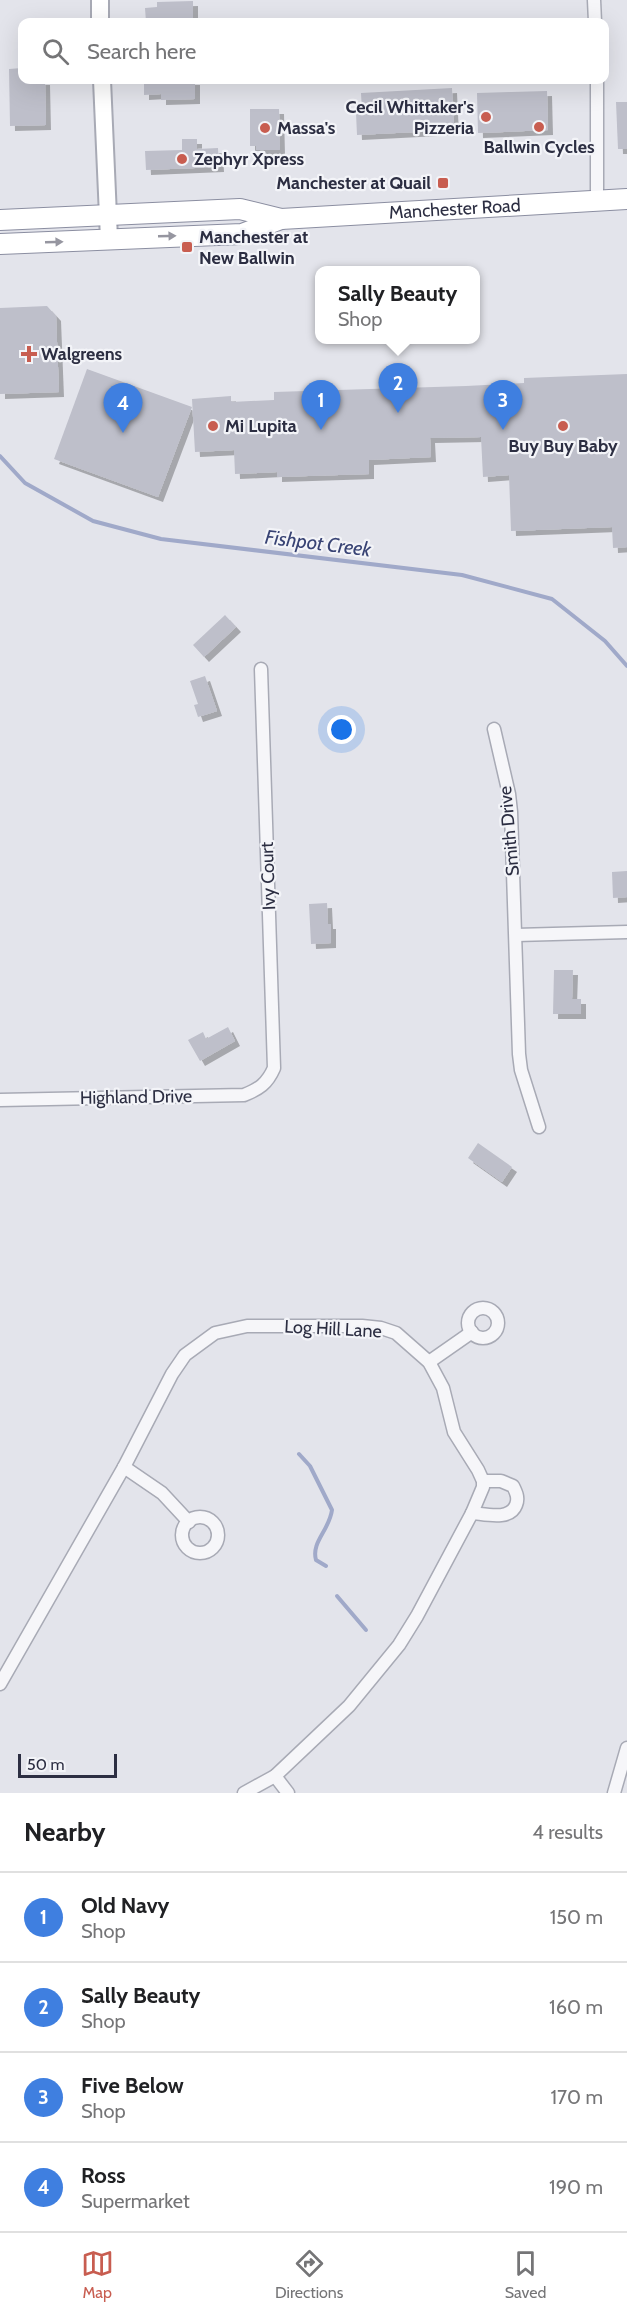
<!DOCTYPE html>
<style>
body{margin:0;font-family:Cabin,sans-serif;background:#f6f6f6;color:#202124}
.scale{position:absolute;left:18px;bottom:15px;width:99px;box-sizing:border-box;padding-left:6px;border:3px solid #2c2e42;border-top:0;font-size:16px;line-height:21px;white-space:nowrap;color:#2c2e42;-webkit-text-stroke:4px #f3f4f8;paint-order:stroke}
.you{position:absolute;left:342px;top:730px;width:21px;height:21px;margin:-15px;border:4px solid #fff;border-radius:50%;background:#1a73e8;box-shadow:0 0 0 9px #1a73e833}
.badge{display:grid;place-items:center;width:39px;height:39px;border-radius:50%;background:#c85d50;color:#fff;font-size:20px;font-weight:700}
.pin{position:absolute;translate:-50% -50px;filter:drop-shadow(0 2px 3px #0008)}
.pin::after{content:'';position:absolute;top:32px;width:21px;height:18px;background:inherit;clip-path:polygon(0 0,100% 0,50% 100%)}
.popup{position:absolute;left:315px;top:266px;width:165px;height:78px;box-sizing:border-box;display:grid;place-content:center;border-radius:12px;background:#fff;filter:drop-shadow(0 2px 4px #0005);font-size:20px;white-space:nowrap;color:#757577}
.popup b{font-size:22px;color:#202124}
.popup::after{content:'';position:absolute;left:50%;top:100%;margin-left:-12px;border:12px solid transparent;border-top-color:#fff}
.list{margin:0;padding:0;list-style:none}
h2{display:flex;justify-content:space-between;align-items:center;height:78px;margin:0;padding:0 24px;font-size:26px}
h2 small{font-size:20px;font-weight:400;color:#757577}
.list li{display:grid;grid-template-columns:39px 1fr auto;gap:18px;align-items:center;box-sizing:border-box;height:90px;padding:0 24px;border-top:2px solid #e0e0e0}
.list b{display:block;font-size:22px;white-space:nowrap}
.list p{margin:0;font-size:20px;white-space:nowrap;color:#757577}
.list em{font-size:20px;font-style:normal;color:#757577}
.icon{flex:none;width:33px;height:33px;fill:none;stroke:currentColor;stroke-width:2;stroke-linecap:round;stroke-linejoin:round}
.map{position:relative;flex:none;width:627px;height:1793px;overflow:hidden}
.search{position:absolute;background:#fff;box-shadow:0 6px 24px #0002;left:18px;right:18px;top:18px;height:66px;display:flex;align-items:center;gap:15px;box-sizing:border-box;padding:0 21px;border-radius:12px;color:#757577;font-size:22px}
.sheet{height:438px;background:#fff}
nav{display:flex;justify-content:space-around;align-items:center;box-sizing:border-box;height:84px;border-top:2px solid #e0e0e0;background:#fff;font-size:16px;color:#757577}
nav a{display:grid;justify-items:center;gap:3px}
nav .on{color:#c85d50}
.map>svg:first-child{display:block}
</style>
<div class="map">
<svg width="627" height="1793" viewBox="0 0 627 1793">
<defs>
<filter id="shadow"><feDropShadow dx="5" dy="5" stdDeviation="0" flood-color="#0004"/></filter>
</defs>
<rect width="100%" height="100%" fill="#e3e4eb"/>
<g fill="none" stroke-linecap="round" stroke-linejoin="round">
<!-- stream -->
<g stroke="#a0a9c9" stroke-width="4">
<polyline points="0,456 25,483 93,521 161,539 462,575 552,599 605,641 627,666"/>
<path d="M299,1454l11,12 22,44c-3,21 -21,32 -16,50l10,6"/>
<polyline points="337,1596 366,1630"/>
</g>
</g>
<!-- building -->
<g fill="#bebfca" filter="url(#shadow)">
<polygon points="193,1 193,22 146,22 145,8 157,7 157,2"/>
<polygon points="22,68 22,80 45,80 46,125 10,126 9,69"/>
<polygon points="144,80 195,80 195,99 161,100 161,94 144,95"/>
<polygon points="452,88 454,130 357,135 356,113 362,112 361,93"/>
<polygon points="547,91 548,130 478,133 477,93"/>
<polygon points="616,102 627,102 627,149 618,149"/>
<polygon points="250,109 279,109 280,150 256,150 256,146 250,146"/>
<polygon points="182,139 197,139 197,149 218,148 219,167 146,170 145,151 182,150"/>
<polygon points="47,306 56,316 59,392 0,394 0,308"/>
<polygon points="87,369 192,407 158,497 54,459"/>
<polygon points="627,374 627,547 613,548 612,527 511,531 509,475 483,477 481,437 430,438 431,457 369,460 369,474 277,477 277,472 235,474 234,450 195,452 192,399 231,396 231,402 274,400 274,392 466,386 524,383 524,378"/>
<polygon points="225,615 236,627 204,657 193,645"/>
<polygon points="205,676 217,711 198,717 194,705 198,704 190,681"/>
<polygon points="627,871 627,897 613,898 612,872"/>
<polygon points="327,903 328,924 331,924 331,943 311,944 309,904"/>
<polygon points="554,970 573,970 572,999 581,999 581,1014 553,1014"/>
<polygon points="228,1027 235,1041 200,1061 188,1040 203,1032 206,1039"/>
<polygon points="478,1143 512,1167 502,1182 468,1158"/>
</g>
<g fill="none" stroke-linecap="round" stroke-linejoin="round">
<!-- minor casing -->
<g stroke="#a8aab5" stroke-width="15">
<g id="minor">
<polyline points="594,0 595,22"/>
<polyline points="597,80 597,201"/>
<polyline points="494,729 509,794 511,812 519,1054 521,1070 539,1127"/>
<polyline points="516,935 627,932"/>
<path d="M0,1100l244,-5c15,-6 23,-11 30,-27l-13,-399"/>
<circle cx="483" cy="1323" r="15"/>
<polyline points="429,1362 472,1332"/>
<polyline points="124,1467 162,1493 189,1522"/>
<path d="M472,1513c13,1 38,8 44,-8 3,-7 0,-13 -3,-19l-12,-5h-18"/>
<circle cx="200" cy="1535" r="18"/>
<polyline points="0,1684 124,1467 172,1374 185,1355 215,1333 247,1326 362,1326 381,1328 396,1333 429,1362 443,1388 454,1432 478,1470 483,1481 483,1487 472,1513 417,1616 399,1645 349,1706 275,1776 244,1793"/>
<polyline points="275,1776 288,1793"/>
<polyline points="614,1793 627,1748"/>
</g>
</g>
<!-- secondary casing -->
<g stroke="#a8aab5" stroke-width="20">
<g id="secondary">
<polyline points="100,0 100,22"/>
<polyline points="102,80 109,239"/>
</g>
</g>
<!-- trunk casing -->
<g stroke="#8b8ea1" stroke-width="22">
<g id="trunk">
<polyline points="0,220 240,209 281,219"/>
<path id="s1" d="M0,244l242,-10 39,-15 346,-20"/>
</g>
</g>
<!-- minor -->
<use href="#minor" stroke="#f6f6f9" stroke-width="12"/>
<!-- secondary -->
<use href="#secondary" stroke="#fff" stroke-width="16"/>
<!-- trunk -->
<use href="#trunk" stroke="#fff" stroke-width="20"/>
</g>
<!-- one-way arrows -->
<defs><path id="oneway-solid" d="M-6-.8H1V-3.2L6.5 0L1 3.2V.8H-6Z" transform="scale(1.5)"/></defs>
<g fill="#9696a0">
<use href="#oneway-solid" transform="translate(167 236) rotate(-2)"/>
<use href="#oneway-solid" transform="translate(54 242) rotate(-2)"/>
</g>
<!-- markers -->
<g fill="#c85d50" stroke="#f3f4f8" stroke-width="2">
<circle cx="486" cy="117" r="6"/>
<circle cx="539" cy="127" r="6"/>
<circle cx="265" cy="128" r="6"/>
<circle cx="182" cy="159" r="6"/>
<rect x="437" y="177" width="12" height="12" rx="3"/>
<rect x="181" y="241" width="12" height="12" rx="3"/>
<path d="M26 345h6v6h6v6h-6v6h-6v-6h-6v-6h6z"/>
<circle cx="213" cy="426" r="6"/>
<circle cx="563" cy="426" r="6"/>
</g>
<g text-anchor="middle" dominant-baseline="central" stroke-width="4.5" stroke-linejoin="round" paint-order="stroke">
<!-- poi labels -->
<g font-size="18" font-weight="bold" fill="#2c2e42" stroke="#f3f4f8" text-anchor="start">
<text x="474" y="107" text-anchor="end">Cecil Whittaker's<tspan x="474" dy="21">Pizzeria</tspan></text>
<text x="277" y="128">Massa's</text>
<text x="539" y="147" text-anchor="middle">Ballwin Cycles</text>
<text x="194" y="159">Zephyr Xpress</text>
<text x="431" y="183" text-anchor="end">Manchester at Quail</text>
<text x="199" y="237">Manchester at<tspan x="199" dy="21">New Ballwin</tspan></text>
<text x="41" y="354">Walgreens</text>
<text x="225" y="426">Mi Lupita</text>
<text x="563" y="446" text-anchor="middle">Buy Buy Baby</text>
</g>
<!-- street labels -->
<g font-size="18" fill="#2c2e42" stroke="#f3f4f8">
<text stroke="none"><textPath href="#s1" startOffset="458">Manchester Road</textPath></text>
<text transform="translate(509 831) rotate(-95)">Smith Drive</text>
<text transform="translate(268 876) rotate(-92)">Ivy Court</text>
<text transform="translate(136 1097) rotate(-1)">Highland Drive</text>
<text transform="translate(333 1329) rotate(3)">Log Hill Lane</text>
</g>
<!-- water labels -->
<g font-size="20" font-style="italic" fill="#384374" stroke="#f3f4f8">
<text transform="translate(318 543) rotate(7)">Fishpot Creek</text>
</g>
</g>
</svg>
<div class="scale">50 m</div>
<div class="you"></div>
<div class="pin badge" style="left:321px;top:430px;background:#3f7fe0">1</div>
<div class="pin badge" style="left:398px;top:413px;background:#3f7fe0">2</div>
<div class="popup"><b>Sally Beauty</b>Shop</div>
<div class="pin badge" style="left:503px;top:430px;background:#3f7fe0">3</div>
<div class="pin badge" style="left:123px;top:433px;background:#3f7fe0">4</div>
<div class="search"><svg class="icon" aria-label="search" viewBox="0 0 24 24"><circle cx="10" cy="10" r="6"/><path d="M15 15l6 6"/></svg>Search here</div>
</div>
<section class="sheet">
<h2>Nearby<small>4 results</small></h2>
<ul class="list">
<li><span class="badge" style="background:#3f7fe0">1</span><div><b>Old Navy</b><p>Shop</p></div><em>150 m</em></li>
<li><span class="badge" style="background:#3f7fe0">2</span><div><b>Sally Beauty</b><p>Shop</p></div><em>160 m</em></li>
<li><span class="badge" style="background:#3f7fe0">3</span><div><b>Five Below</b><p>Shop</p></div><em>170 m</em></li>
<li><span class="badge" style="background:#3f7fe0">4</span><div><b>Ross</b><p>Supermarket</p></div><em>190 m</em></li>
</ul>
</section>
<nav>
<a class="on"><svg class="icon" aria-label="map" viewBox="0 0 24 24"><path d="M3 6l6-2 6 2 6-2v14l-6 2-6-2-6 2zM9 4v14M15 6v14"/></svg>Map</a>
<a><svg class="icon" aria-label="directions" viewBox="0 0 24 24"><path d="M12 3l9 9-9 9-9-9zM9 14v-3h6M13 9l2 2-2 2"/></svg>Directions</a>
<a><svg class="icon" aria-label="saved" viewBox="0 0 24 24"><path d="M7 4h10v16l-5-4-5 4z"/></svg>Saved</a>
</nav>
